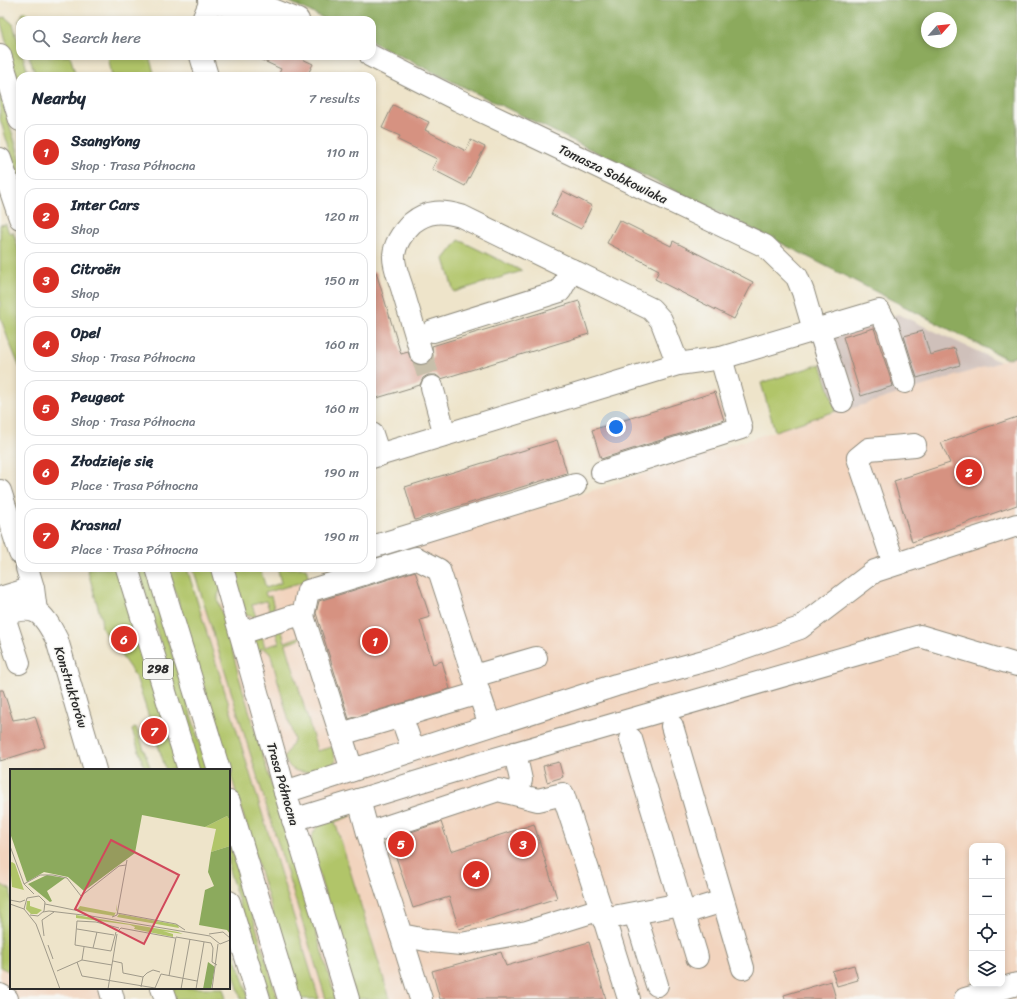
<!DOCTYPE html>
<meta charset="utf-8">
<style>
body{margin:0;font-family:Sriracha,sans-serif;background:#f2f2f3;color:#1f2937}
.controls{position:absolute;right:12px;bottom:12px;display:grid;overflow:hidden;border-radius:8px;box-shadow:0 2px 6px #0003}
.controls button{width:36px;height:36px;display:grid;place-items:center;padding:0;border:0;border-bottom:1px solid #e0e1e3;background:#fff;color:#1f2937;font:20px sans-serif}
.compass{position:absolute;left:921px;top:12px;width:36px;height:36px;border-radius:50%;background:#fff;box-shadow:0 2px 6px #0003;rotate:63deg}
.you{position:absolute;left:616px;top:427px;width:14px;height:14px;margin:-10px;border:3px solid #fff;border-radius:50%;background:#1a73e8;box-shadow:0 0 0 6px #1a73e833}
.badge{display:grid;place-items:center;width:26px;height:26px;border-radius:50%;background:#d93025;color:#fff;font-size:13px;font-weight:700}
.pin{position:absolute;translate:-50% -50%;border:2px solid #fff;box-shadow:0 1px 4px #0006}
.list{margin:0;padding:0;list-style:none}
h2{display:flex;justify-content:space-between;align-items:center;height:52px;margin:0;padding:0 16px;font-size:17px}
h2 small{font-size:13px;font-weight:400;color:#747a83}
.list li{display:grid;grid-template-columns:26px 1fr auto;gap:12px;align-items:center;box-sizing:border-box;height:56px;margin:0 8px 8px;padding:0 8px;border:1px solid #e0e1e3;border-radius:12px}
.list b{display:block;font-size:15px;white-space:nowrap}
.list p{margin:0;font-size:13px;white-space:nowrap;color:#747a83}
.list em{font-size:13px;font-style:normal;color:#747a83}
.icon{flex:none;width:22px;height:22px;fill:none;stroke:currentColor;stroke-width:2;stroke-linecap:round;stroke-linejoin:round}
.map{position:relative;flex:none;width:1017px;height:999px;overflow:hidden}
.search{position:absolute;background:#fff;box-shadow:0 2px 6px #0003;left:16px;top:16px;width:360px;height:44px;display:flex;align-items:center;gap:10px;box-sizing:border-box;padding:0 14px;border-radius:12px;color:#747a83;font-size:15px}
.panel{position:absolute;background:#fff;box-shadow:0 2px 6px #0003;left:16px;top:72px;width:360px;height:500px;border-radius:12px}
.map>svg:first-child{display:block}
</style>
<div class="map">
<svg width="1017" height="999" viewBox="0 0 1017 999">
<rect width="100%" height="100%" fill="#f6f6f2"/>
<filter id="ink" filterUnits="userSpaceOnUse"><feTurbulence type="fractalNoise" baseFrequency=".025" numOctaves="2"/><feDisplacementMap in="SourceGraphic" scale="8" xChannelSelector="R" yChannelSelector="G"/><feConvolveMatrix kernelMatrix="1 2 1 2 8 2 1 2 1" color-interpolation-filters="sRGB"/></filter>
<filter id="wash" filterUnits="userSpaceOnUse"><feTurbulence type="fractalNoise" baseFrequency=".012" numOctaves="4" result="noise"/><feDisplacementMap in="SourceGraphic" scale="16" xChannelSelector="R" yChannelSelector="G"/><feGaussianBlur stdDeviation="0.9" result="paint"/><feColorMatrix in="noise" values="0 0 0 0 0 0 0 0 0 0 0 0 0 0 0 0 0 1.4 0 .05"/><feComposite in="paint" operator="in"/></filter>
<g filter="url(#wash)">
<rect width="100%" height="100%" fill="#eee4ca"/>
<!-- built -->
<g fill="#f2d4be" fill-rule="evenodd">
<path d="M1017,356v643h-739l-49,-161v-68l-67,-151 103,-25 271,-85 239,-78zM972,846h30v138h-30z"/>
<polygon points="11,800 11,988 117,988 120,999 0,999 0,803"/>
</g>
<!-- industrial -->
<polygon fill="#cfc0ba" points="898,314 1000,362 837,413 815,340"/>
<!-- green -->
<g fill="#b1c569" stroke="#6e784a">
<polygon points="24,11 32,18 39,20 20,20 20,26 19,21"/>
<polygon points="5,17 13,24 20,47 20,56 23,56 29,76 20,76 20,79 16,74 0,20 0,18"/>
<polygon points="29,56 70,56 76,76 36,76"/>
<polygon points="108,56 149,56 155,76 112,76"/>
<polygon points="0,94 20,158 20,183 0,119"/>
<polygon points="6,224 9,233 13,232 20,254 20,368 8,339 0,316 0,225"/>
<polygon points="459,240 522,271 454,292 444,259"/>
<polygon points="821,364 836,411 775,431 761,383"/>
<polygon points="87,568 117,568 179,770 166,770 136,677 102,628 101,618"/>
<polygon points="138,568 146,568 208,770 198,770"/>
<polygon points="168,568 187,568 319,999 299,999"/>
<polygon points="193,568 218,568 222,587 218,595 218,601 226,625 239,677 336,999 326,999"/>
<polygon points="230,568 260,568 266,588 281,583 278,570 285,568 306,568 309,580 265,593 267,597 271,596 275,612 271,614 266,601 252,605 256,617 253,617 246,615"/>
<path d="M281,628l4,14 17,-6 -3,4 -13,4 31,107 15,-4 4,13 -3,6c-17,5 -40,14 -49,-8l10,-18 -24,-88 -8,-4 -4,8 -4,-12 3,-6 5,-2 3,11 14,-4 -4,-14z"/>
<polygon points="136,727 151,770 145,770 132,730"/>
<path d="M347,812l4,4 -16,6 55,177h-34l-46,-155c6,-25 15,-24 37,-32z"/>
<polygon points="229,838 278,999 269,999 229,870"/>
<polygon points="0,884 11,890 11,970 10,972 0,967"/>
<polygon points="229,935 249,999 241,999 229,956"/>
<polygon points="171,988 223,988 226,999 174,999"/>
</g>
<!-- forest -->
<path fill="#8caa5d" stroke="#5c6a44" fill-rule="evenodd" d="M286,0h731v356l-10,3 -232,-119 -403,-198v-22h-45zM927,18h24v24h-24z"/>
<g id="blocks">
<!-- building -->
<g fill="#d69281">
<polygon points="253,56 296,56 313,64 307,76 278,76 281,69"/>
<polygon points="393,105 429,122 425,130 466,151 471,140 485,147 465,186 432,169 437,159 398,140 400,136 382,128"/>
<polygon points="563,191 592,206 581,229 551,214"/>
<polygon points="619,220 671,246 673,241 753,282 734,319 655,279 659,270 607,243"/>
<polygon points="372,272 376,272 401,354 408,352 412,362 418,365 424,365 430,361 433,356 432,346 579,301 589,334 441,379 436,375 428,375 423,378 420,385 377,398 372,380"/>
<polygon points="874,328 893,386 861,396 843,337"/>
<polygon points="923,331 930,355 955,348 960,365 917,378 904,336"/>
<polygon points="715,392 724,420 601,459 592,430"/>
<polygon points="1017,417 1017,505 912,542 894,481 950,463 941,443"/>
<polygon points="557,440 567,473 415,520 405,487"/>
<polygon points="415,571 430,617 420,620 433,664 442,661 450,689 349,719 316,613 319,601"/>
<polygon points="0,690 3,690 13,720 25,718 25,719 35,716 45,747 0,761"/>
<polygon points="559,762 563,777 547,782 543,766"/>
<polygon points="441,822 451,851 534,824 557,898 459,929 449,897 413,908 390,839"/>
<polygon points="589,942 606,999 440,999 432,971 501,952 506,966"/>
<polygon points="854,965 858,980 837,986 832,971"/>
<polygon points="831,981 836,999 785,999 784,995"/>
</g>
</g>
</g>
<g filter="url(#ink)">
<use href="#blocks" fill-opacity="0" stroke="#8c887a" stroke-width="1"/>
<g fill="none" stroke-linecap="round" stroke-linejoin="round">
<!-- minor-tunnel -->
<polyline stroke="#c7bfaa" stroke-width="22" stroke-dasharray="22 11" stroke-linecap="butt" points="421,353 432,387"/>
<!-- minor casing -->
<g stroke="#8c887a" stroke-width="24">
<g id="minor">
<polyline points="209,0 224,5 268,8 298,20"/>
<polyline points="203,20 211,1"/>
<polyline points="201,56 207,76"/>
<polyline points="371,56 458,100 765,246 797,277 803,292 814,330"/>
<polyline points="819,329 842,401"/>
<polyline points="433,331 560,291 572,270"/>
<path d="M421,353c-6,-22 -13,-44 -19,-65 -3,-10 -9,-23 -8,-33 1,-13 10,-24 18,-32 16,-13 31,-12 49,-7l190,93 10,11 17,44"/>
<polyline points="432,387 445,435"/>
<polyline points="372,434 379,455"/>
<polyline points="372,457 678,364 721,358 879,311 888,327 905,382"/>
<polyline points="602,472 741,428 721,358"/>
<polyline points="0,491 20,553"/>
<polyline points="372,547 575,485"/>
<polyline points="894,564 858,458 869,449 915,445"/>
<polyline points="27,568 33,588 36,611"/>
<polyline points="222,568 285,792 348,999"/>
<polyline points="0,598 33,588"/>
<path d="M3,614c32,-10 39,-4 54,26l38,130"/>
<polyline points="0,615 3,614 19,663"/>
<polyline points="303,616 308,591 416,558 439,570 479,693"/>
<polyline points="241,633 294,616 303,616 352,770"/>
<polyline points="474,676 536,658"/>
<polyline points="401,716 413,750"/>
<polyline points="672,726 743,968"/>
<polyline points="341,734 479,693 490,725"/>
<polyline points="515,753 521,780 517,794"/>
<polyline points="285,792 616,685 711,659 800,628 875,571 1017,525"/>
<polyline points="359,800 368,833 401,935 431,941 461,944 527,932 601,909 563,794 538,800 498,790 368,833"/>
<polyline points="293,820 467,767 920,636 1017,665"/>
<polyline points="681,904 697,957"/>
<polyline points="601,909 629,999"/>
<polyline points="684,913 723,901"/>
<polyline points="635,914 657,985"/>
<polyline points="603,919 681,904 631,739"/>
<polyline points="401,935 421,999"/>
<polyline points="110,988 113,999"/>
<polyline points="162,988 166,999"/>
<polyline points="0,995 7,999"/>
<polyline points="965,999 1017,984"/>
</g>
</g>
<!-- major casing -->
<g stroke="#8c887a" stroke-width="24">
<g id="major">
<polyline points="0,55 20,120"/>
<polyline points="0,159 20,218"/>
<polyline points="127,568 189,770"/>
<polyline points="157,568 219,770"/>
<polyline points="229,802 289,999"/>
<polyline points="229,902 259,999"/>
</g>
</g>
<!-- minor -->
<use href="#minor" stroke="#fff" stroke-width="22"/>
<!-- major -->
<use href="#major" stroke="#fff" stroke-width="22"/>
</g>
</g>
<g text-anchor="middle" dominant-baseline="central" stroke-width="3" stroke-linejoin="round" paint-order="stroke">
<!-- shield labels -->
<rect fill="#f6f6f2" stroke="#686867" stroke-width="1" x="143" y="659" width="30" height="20" rx="3"/>
<g font-size="12" font-weight="bold" fill="#2b2b2b">
<text x="158" y="669">298</text>
</g>
<!-- street labels -->
<g font-size="13" fill="#2b2b2b" stroke="#f6f6f2">
<text transform="translate(613 174) rotate(26)">Tomasza Sobkowiaka</text>
<text transform="translate(71 687) rotate(73)">Konstruktorów</text>
<text transform="translate(283 784) rotate(74)">Trasa Północna</text>
</g>
</g>
<!-- overview -->
<g transform="translate(10 769)">
<rect width="220" height="220" fill="#eee4ca"/>
<path d="M217,47l3,5v25l-19,6 5,-23 -11,-2zM2,93l3,2 10,29 -1,-3 -12,-3 -2,-24zM17,132h3v5l12,4 -5,4h-6l-5,-5zM107,135v6l-3,6 -37,-6 3,-4 36,7zM109,145l59,11 1,3 -62,-11zM66,146l102,17 5,2 -20,-3 10,3v3l-39,-8 1,-2 -5,-2 23,3 -68,-9 -9,-1z" fill="#b1c569"/>
<path d="M0,0h220v52l-3,-5 -22,11 -63,-12 -7,38 -51,38 -16,-14 -24,-5 -17,10 -17,-49zM220,77v88l-3,-4 -28,-5 6,-35 9,-4 -6,-14 3,-20zM37,106l18,3 -18,13 5,10 -2,1 -22,-18zM198,193l7,5 -4,22h-8z" fill="#8caa5d"/>
<path fill="none" stroke="#a09a8a" stroke-width="1" d="M0,77l14,38 10,10M14,115l16,-9h13l14,3 14,18 38,-30 7,-1M0,131l10,2 5,-2M0,135l14,5M35,135l34,7M33,143l6,-1 42,5 119,20 10,8 10,-4M107,144l59,11 9,6M20,146l8,1 6,-5 1,-9 -6,-6 -12,2 -3,11 12,15 24,65M102,148l5,-2 10,-55M67,160l37,6M108,162l3,-3 54,10M106,163l-5,19 -36,-6 2,-24 19,1 23,6M199,165l14,-2 7,6M34,167l-2,-16 12,-8M38,176l5,14M83,179l4,-16M72,191l2,-13M103,192l9,2 1,10 20,4M67,193l5,14 73,12M47,202l25,-11 30,5M159,207l7,-39 35,6 2,5 -1,14 5,3M131,218l2,-10 4,-4 6,-3 7,2M145,219l6,-14 36,7M98,220l9,-55M171,220l9,-50M186,220l8,-47M202,220l6,-45"/>
<path fill="#d1495b" fill-opacity="0.15" stroke="#d1495b" stroke-width="2" d="M101,71l68,35 -35,69 -69,-35z"/>
<rect width="220" height="220" fill="none" stroke="#2b2b2b" stroke-width="2"/>
</g>
</svg>
<div class="controls">
<button>+</button>
<button>−</button>
<button><svg class="icon" aria-label="locate" viewBox="0 0 24 24"><circle cx="12" cy="12" r="6"/><path d="M12 2v4M12 18v4M2 12h4M18 12h4"/></svg></button>
<button><svg class="icon" aria-label="layers" viewBox="0 0 24 24"><path d="M12 4l9 5-9 5-9-5zM3 14l9 5 9-5"/></svg></button>
</div>
<svg class="compass" viewBox="-18 -18 36 36"><path d="M0-13l5 13h-10z" fill="#e53935"/><path d="M0 13l5-13h-10z" fill="#747a83"/></svg>
<div class="you"></div>
<div class="pin badge" style="left:375px;top:641px">1</div>
<div class="pin badge" style="left:969px;top:472px">2</div>
<div class="pin badge" style="left:523px;top:844px">3</div>
<div class="pin badge" style="left:476px;top:874px">4</div>
<div class="pin badge" style="left:401px;top:844px">5</div>
<div class="pin badge" style="left:124px;top:639px">6</div>
<div class="pin badge" style="left:154px;top:731px">7</div>
<div class="search"><svg class="icon" aria-label="search" viewBox="0 0 24 24"><circle cx="10" cy="10" r="6"/><path d="M15 15l6 6"/></svg>Search here</div>
<section class="panel">
<h2>Nearby<small>7 results</small></h2>
<ul class="list">
<li><span class="badge">1</span><div><b>SsangYong</b><p>Shop · Trasa Północna</p></div><em>110 m</em></li>
<li><span class="badge">2</span><div><b>Inter Cars</b><p>Shop</p></div><em>120 m</em></li>
<li><span class="badge">3</span><div><b>Citroën</b><p>Shop</p></div><em>150 m</em></li>
<li><span class="badge">4</span><div><b>Opel</b><p>Shop · Trasa Północna</p></div><em>160 m</em></li>
<li><span class="badge">5</span><div><b>Peugeot</b><p>Shop · Trasa Północna</p></div><em>160 m</em></li>
<li><span class="badge">6</span><div><b>Złodzieje się</b><p>Place · Trasa Północna</p></div><em>190 m</em></li>
<li><span class="badge">7</span><div><b>Krasnal</b><p>Place · Trasa Północna</p></div><em>190 m</em></li>
</ul>
</section>
</div>
